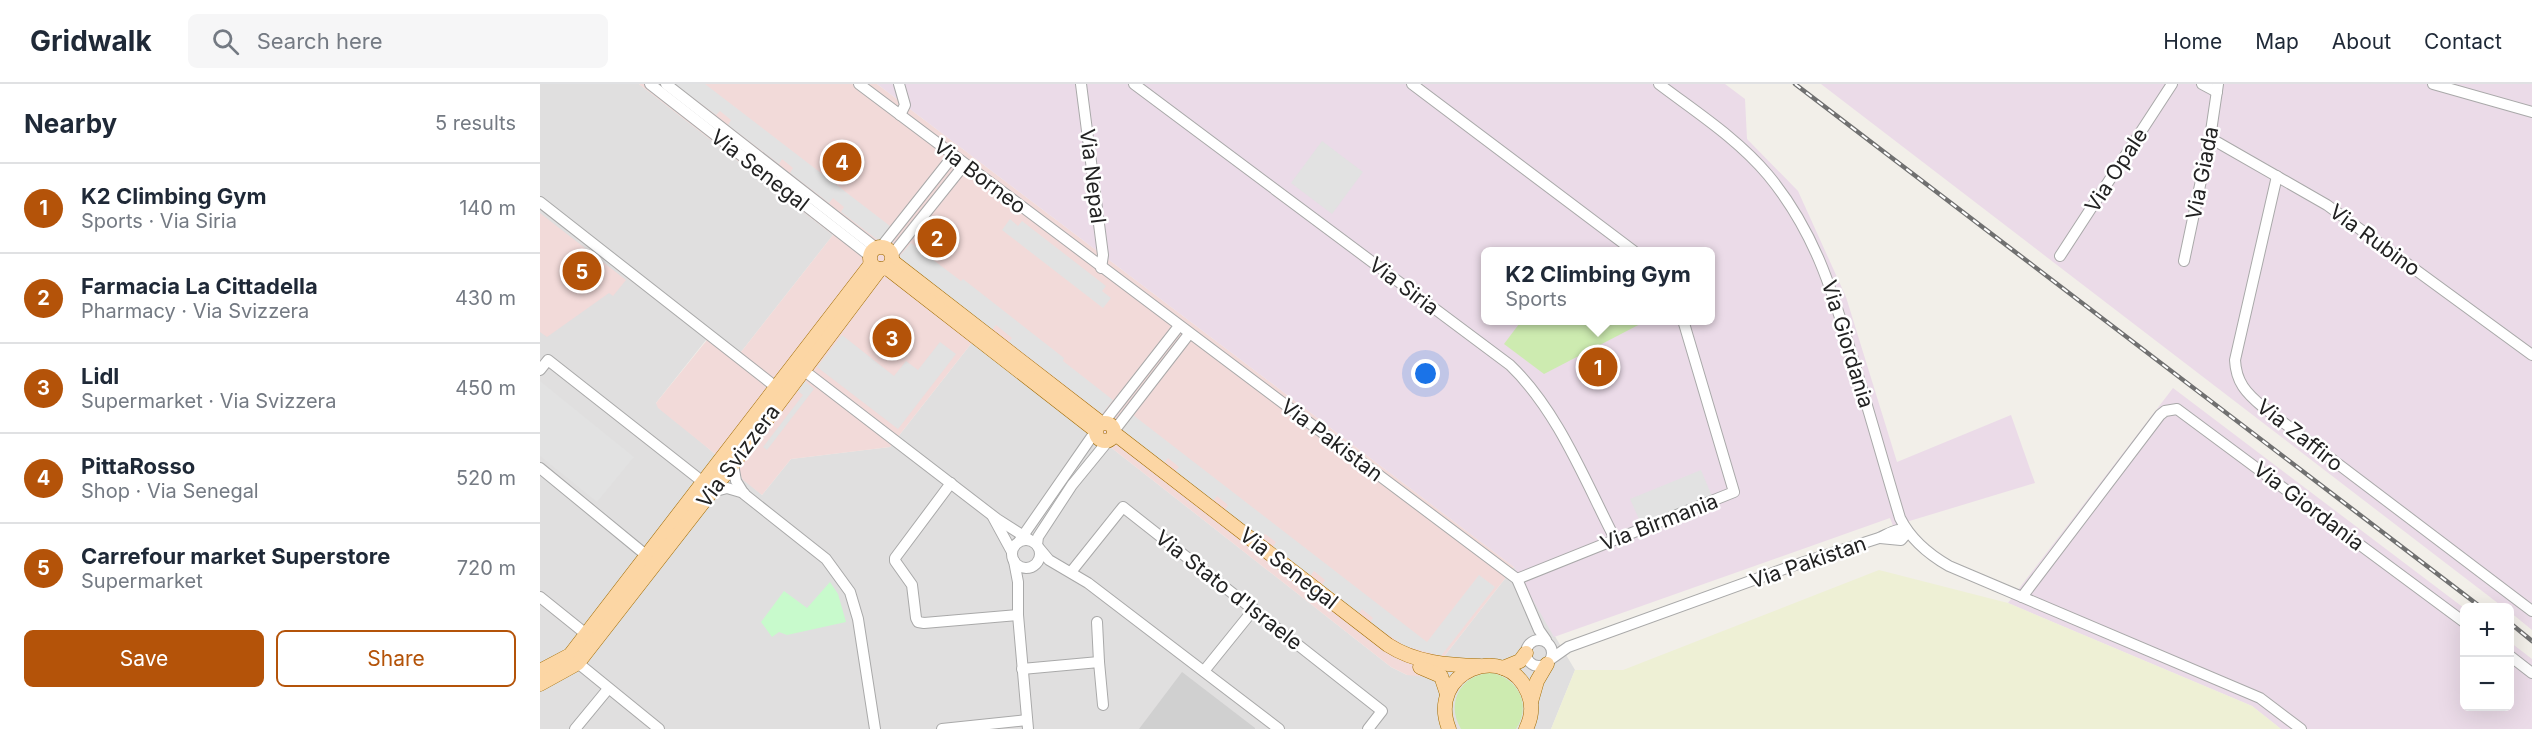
<!DOCTYPE html>
<meta charset="utf-8">
<style>
body{margin:0;font-family:Inter,sans-serif;background:#f6f6f7;color:#1f2937}
.controls{position:absolute;right:18px;bottom:18px;display:grid;overflow:hidden;border-radius:9px;box-shadow:0 6px 24px #0002}
.controls button{width:54px;height:54px;display:grid;place-items:center;padding:0;border:0;border-bottom:2px solid #e0e1e3;background:#fff;color:#1f2937;font:30px sans-serif}
.you{position:absolute;left:886px;top:290px;width:21px;height:21px;margin:-15px;border:4px solid #fff;border-radius:50%;background:#1a73e8;box-shadow:0 0 0 9px #1a73e833}
.badge{display:grid;place-items:center;width:39px;height:39px;border-radius:50%;background:#b45309;color:#fff;font-size:20px;font-weight:700}
.pin{position:absolute;translate:-50% -50%;border:3px solid #fff;box-shadow:0 2px 6px #0006}
.popup{position:absolute;left:941px;top:163px;width:234px;height:78px;box-sizing:border-box;display:grid;place-content:center;border-radius:9px;background:#fff;filter:drop-shadow(0 2px 4px #0005);font-size:20px;white-space:nowrap;color:#747a83}
.popup b{font-size:22px;color:#1f2937}
.popup::after{content:'';position:absolute;left:50%;top:100%;margin-left:-12px;border:12px solid transparent;border-top-color:#fff}
.list{margin:0;padding:0;list-style:none}
h2{display:flex;justify-content:space-between;align-items:center;height:78px;margin:0;padding:0 24px;font-size:26px}
h2 small{font-size:20px;font-weight:400;color:#747a83}
.list li{display:grid;grid-template-columns:39px 1fr auto;gap:18px;align-items:center;box-sizing:border-box;height:90px;padding:0 24px;border-top:2px solid #e0e1e3}
.list b{display:block;font-size:22px;white-space:nowrap}
.list p{margin:0;font-size:20px;white-space:nowrap;color:#747a83}
.list em{font-size:20px;font-style:normal;color:#747a83}
.actions{display:flex;gap:12px;padding:18px 24px}
.actions a{flex:1;padding:14px 0;border:2px solid #b45309;border-radius:9px;text-align:center;font-size:21px;color:#b45309}
.actions .main{background:#b45309;color:#fff}
.icon{flex:none;width:33px;height:33px;fill:none;stroke:currentColor;stroke-width:2;stroke-linecap:round;stroke-linejoin:round}
.map{position:relative;flex:none;width:1992px;height:645px;overflow:hidden}
header{display:flex;align-items:center;gap:36px;box-sizing:border-box;height:84px;padding:0 30px;background:#fff;border-bottom:2px solid #e0e1e3}
header strong{font-size:28px}
nav{display:flex;gap:33px;margin-inline-start:auto;font-size:21px}
.search{width:420px;height:54px;background:#f6f6f7;display:flex;align-items:center;gap:15px;box-sizing:border-box;padding:0 21px;border-radius:9px;color:#747a83;font-size:22px}
main{display:flex}
aside{flex:1;background:#fff}
.map>svg:first-child{display:block}
</style>
<header>
<strong>Gridwalk</strong>
<div class="search"><svg class="icon" aria-label="search" viewBox="0 0 24 24"><circle cx="10" cy="10" r="6"/><path d="M15 15l6 6"/></svg>Search here</div>
<nav><a>Home</a><a>Map</a><a>About</a><a>Contact</a></nav>
</header>
<main>
<aside>
<h2>Nearby<small>5 results</small></h2>
<ul class="list">
<li><span class="badge">1</span><div><b>K2 Climbing Gym</b><p>Sports · Via Siria</p></div><em>140 m</em></li>
<li><span class="badge">2</span><div><b>Farmacia La Cittadella</b><p>Pharmacy · Via Svizzera</p></div><em>430 m</em></li>
<li><span class="badge">3</span><div><b>Lidl</b><p>Supermarket · Via Svizzera</p></div><em>450 m</em></li>
<li><span class="badge">4</span><div><b>PittaRosso</b><p>Shop · Via Senegal</p></div><em>520 m</em></li>
<li><span class="badge">5</span><div><b>Carrefour market Superstore</b><p>Supermarket</p></div><em>720 m</em></li>
</ul>
<div class="actions"><a class="main">Save</a><a>Share</a></div>
</aside>
<div class="map">
<svg width="1992" height="645" viewBox="0 0 1992 645">
<rect width="100%" height="100%" fill="#f2efe9"/>
<!-- residential -->
<polygon fill="#e0dfdf" points="0,0 99,0 293,151 194,277 166,256 116,319 222,411 251,375 350,363 434,256 851,583 867,591 903,574 974,483 1035,586 1011,645 0,645"/>
<!-- commercial -->
<g fill="#f2dad9">
<polygon points="99,0 337,0 974,483 903,574 895,594 867,591 851,583 434,256 350,363 251,375 222,411 203,396 200,390 118,324 116,319 167,256 194,277 293,151"/>
<polygon points="0,129 86,196 73,212 69,209 7,253 0,248"/>
</g>
<!-- industrial -->
<g fill="#ebdbe8" fill-rule="evenodd">
<path d="M337,0h848l20,15 2,40 51,52 48,106 51,165 114,-47 24,68 -142,43 -3,-8 -336,119 -40,-70zM946,168h224v68h-224z"/>
<polygon points="1281,0 1992,0 1992,546 1970,528 1970,524 1963,523"/>
<polygon points="1633,304 1924,524 1924,622 1970,622 1970,558 1992,575 1992,645 1741,645 1712,622 1468,519"/>
</g>
<!-- religious -->
<polygon fill="#d0d0d0" points="642,588 715,644 715,645 599,645"/>
<!-- farmland -->
<polygon fill="#eef0d5" points="1339,486 1468,519 1712,622 1741,645 1011,645 1035,586 1083,586"/>
<!-- grass -->
<g fill="#cdebb0">
<polygon points="982,236 1106,236 1106,237 1004,290 964,260"/>
<path d="M951,589c27,5 41,32 25,56h-55c-16,-26 0,-55 30,-56z"/>
</g>
<!-- park -->
<polygon fill="#c8facc" points="290,498 298,510 306,538 247,551 239,548 232,553 221,538 244,507 267,524"/>
<!-- parking -->
<g fill="#e2e2e2">
<polygon points="135,0 165,0 350,142 339,157 301,128 304,123 293,114 289,119 250,89 253,84 242,75 239,80 188,41 191,36 180,27 176,31"/>
<polygon points="782,57 823,88 792,130 751,99"/>
<polygon points="470,135 478,142 482,137 566,202 562,207 571,214 563,224 462,146"/>
<polygon points="371,159 421,197 423,195 524,274 523,277 573,316 562,330 469,258 472,254 456,241 452,246 359,173"/>
<polygon points="302,251 354,292 366,277 378,286 400,258 416,270 358,345 277,283"/>
<polygon points="0,297 94,373 57,418 0,372"/>
<polygon points="265,297 274,305 227,366 223,363 263,311 258,307"/>
<polygon points="593,331 887,558 939,491 955,503 901,572 865,562 830,539 833,534 822,525 818,530 782,501 785,496 774,487 770,492 733,463 736,458 725,450 721,454 685,426 688,421 677,412 673,417 635,388 639,383 628,374 624,379 582,346"/>
<polygon points="1161,386 1174,417 1103,444 1090,415"/>
</g>
<g fill="none" stroke-linecap="round" stroke-linejoin="round">
<!-- minor casing -->
<g stroke="#a9a9a9" stroke-width="12">
<g id="minor">
<polyline points="110,0 330,172"/>
<polyline points="126,0 336,164"/>
<polyline points="319,0 977,495 999,546 1006,556"/>
<polyline points="359,0 365,21 360,31"/>
<polyline points="541,0 563,171 561,184"/>
<path d="M594,0l376,281c48,46 75,116 105,174"/>
<polyline points="872,0 1095,168"/>
<path d="M1119,0c37,28 79,55 109,91 49,59 66,122 88,194 15,49 29,99 44,149 11,22 28,36 49,48l311,132 41,31"/>
<polyline points="1662,0 1677,8"/>
<polyline points="1893,0 1992,28"/>
<polyline points="1670,54 1787,121 1992,271"/>
<path d="M1737,92l-42,184c1,22 11,33 28,47l269,204"/>
<polyline points="0,118 241,307"/>
<polyline points="341,163 413,72"/>
<polyline points="352,171 424,81"/>
<polyline points="1520,172 1632,0"/>
<polyline points="1644,177 1670,54 1678,0"/>
<polyline points="258,282 457,435 490,456"/>
<polyline points="0,286 8,276 163,398"/>
<polyline points="564,338 639,242"/>
<polyline points="574,347 649,250"/>
<polyline points="193,380 196,397 204,410 286,475 310,508 318,535 335,645"/>
<polyline points="0,384 112,476"/>
<polyline points="411,399 355,474 355,477 372,501 376,534 378,538 384,539 478,531"/>
<polyline points="172,408 187,404 204,409"/>
<polyline points="453,433 472,468"/>
<polyline points="1340,454 1361,456 1368,448"/>
<polyline points="480,456 555,348"/>
<circle cx="486" cy="470" r="14"/>
<polyline points="497,461 498,453 532,401 568,357"/>
<polyline points="499,464 509,476 548,499 739,645"/>
<polyline points="474,477 478,498 478,531 488,645"/>
<polyline points="531,488 583,423 842,627 828,645"/>
<polyline points="977,495 1194,408 1143,236"/>
<polyline points="0,513 51,554"/>
<polyline points="1482,513 1620,331 1625,327 1637,325 1924,538"/>
<polyline points="557,538 559,578"/>
<circle cx="999" cy="569" r="13"/>
<polyline points="1970,572 1992,589"/>
<polyline points="33,575 119,645"/>
<path d="M1011,575l17,-12 224,-81 87,-28c10,-4 19,-12 29,-6"/>
<polyline points="482,585 559,578 563,621"/>
<polyline points="664,587 714,525"/>
<polyline points="35,645 68,605"/>
<polyline points="402,645 487,636"/>
</g>
</g>
<!-- major casing -->
<g stroke="#a06b00" stroke-width="15">
<g id="major">
<circle cx="341" cy="174" r="11"/>
<polyline points="352,177 561,339"/>
<polyline points="347,184 555,346"/>
<circle cx="565" cy="348" r="9"/>
<path d="M574,349l274,212c28,18 59,20 92,21"/>
<polyline points="880,583 901,592 907,610"/>
<polyline points="963,584 980,577 986,569"/>
<polyline points="0,587 30,571 331,180"/>
<polyline points="0,600 38,579 193,380 340,185"/>
<polyline points="991,618 997,597 1007,580"/>
<path d="M909,645c-23,-57 57,-90 79,-36 5,12 4,24 -2,36"/>
</g>
</g>
<!-- minor -->
<use href="#minor" stroke="#fff" stroke-width="10"/>
<!-- major -->
<use href="#major" stroke="#fcd6a4" stroke-width="14"/>
<!-- rail casing -->
<g stroke="#707070" stroke-width="4.5">
<g id="rail">
<polyline points="1255,0 1942,524"/>
<polyline points="1970,539 1992,557"/>
</g>
</g>
<!-- rail -->
<use href="#rail" stroke="#fff" stroke-width="2" stroke-dasharray="7" stroke-linecap="butt"/>
</g>
<g text-anchor="middle" dominant-baseline="central" stroke-width="5" stroke-linejoin="round" paint-order="stroke">
<!-- street labels -->
<g font-size="21" fill="#222" stroke="#fff">
<text transform="translate(220 86) rotate(38)">Via Senegal</text>
<text transform="translate(1576 86) rotate(-57)">Via Opale</text>
<text transform="translate(1662 89) rotate(-79)">Via Giada</text>
<text transform="translate(440 92) rotate(37)">Via Borneo</text>
<text transform="translate(553 92) rotate(83)">Via Nepal</text>
<text transform="translate(1835 156) rotate(36)">Via Rubino</text>
<text transform="translate(864 202) rotate(37)">Via Siria</text>
<text transform="translate(1308 260) rotate(73)">Via Giordania</text>
<text transform="translate(1760 351) rotate(38)">Via Zaffiro</text>
<text transform="translate(792 356) rotate(37)">Via Pakistan</text>
<text transform="translate(198 372) rotate(-53)">Via Svizzera</text>
<text transform="translate(1769 422) rotate(37)">Via Giordania</text>
<text transform="translate(1119 438) rotate(-21)">Via Birmania</text>
<text transform="translate(1268 478) rotate(-19)">Via Pakistan</text>
<text transform="translate(749 484) rotate(38)">Via Senegal</text>
<text transform="translate(689 506) rotate(38)">Via Stato d'Israele</text>
</g>
</g>
</svg>
<div class="controls">
<button>+</button>
<button>−</button>
</div>
<div class="you"></div>
<div class="pin badge" style="left:1058px;top:283px">1</div>
<div class="popup"><b>K2 Climbing Gym</b>Sports</div>
<div class="pin badge" style="left:397px;top:154px">2</div>
<div class="pin badge" style="left:352px;top:254px">3</div>
<div class="pin badge" style="left:302px;top:78px">4</div>
<div class="pin badge" style="left:42px;top:187px">5</div>
</div>
</main>
